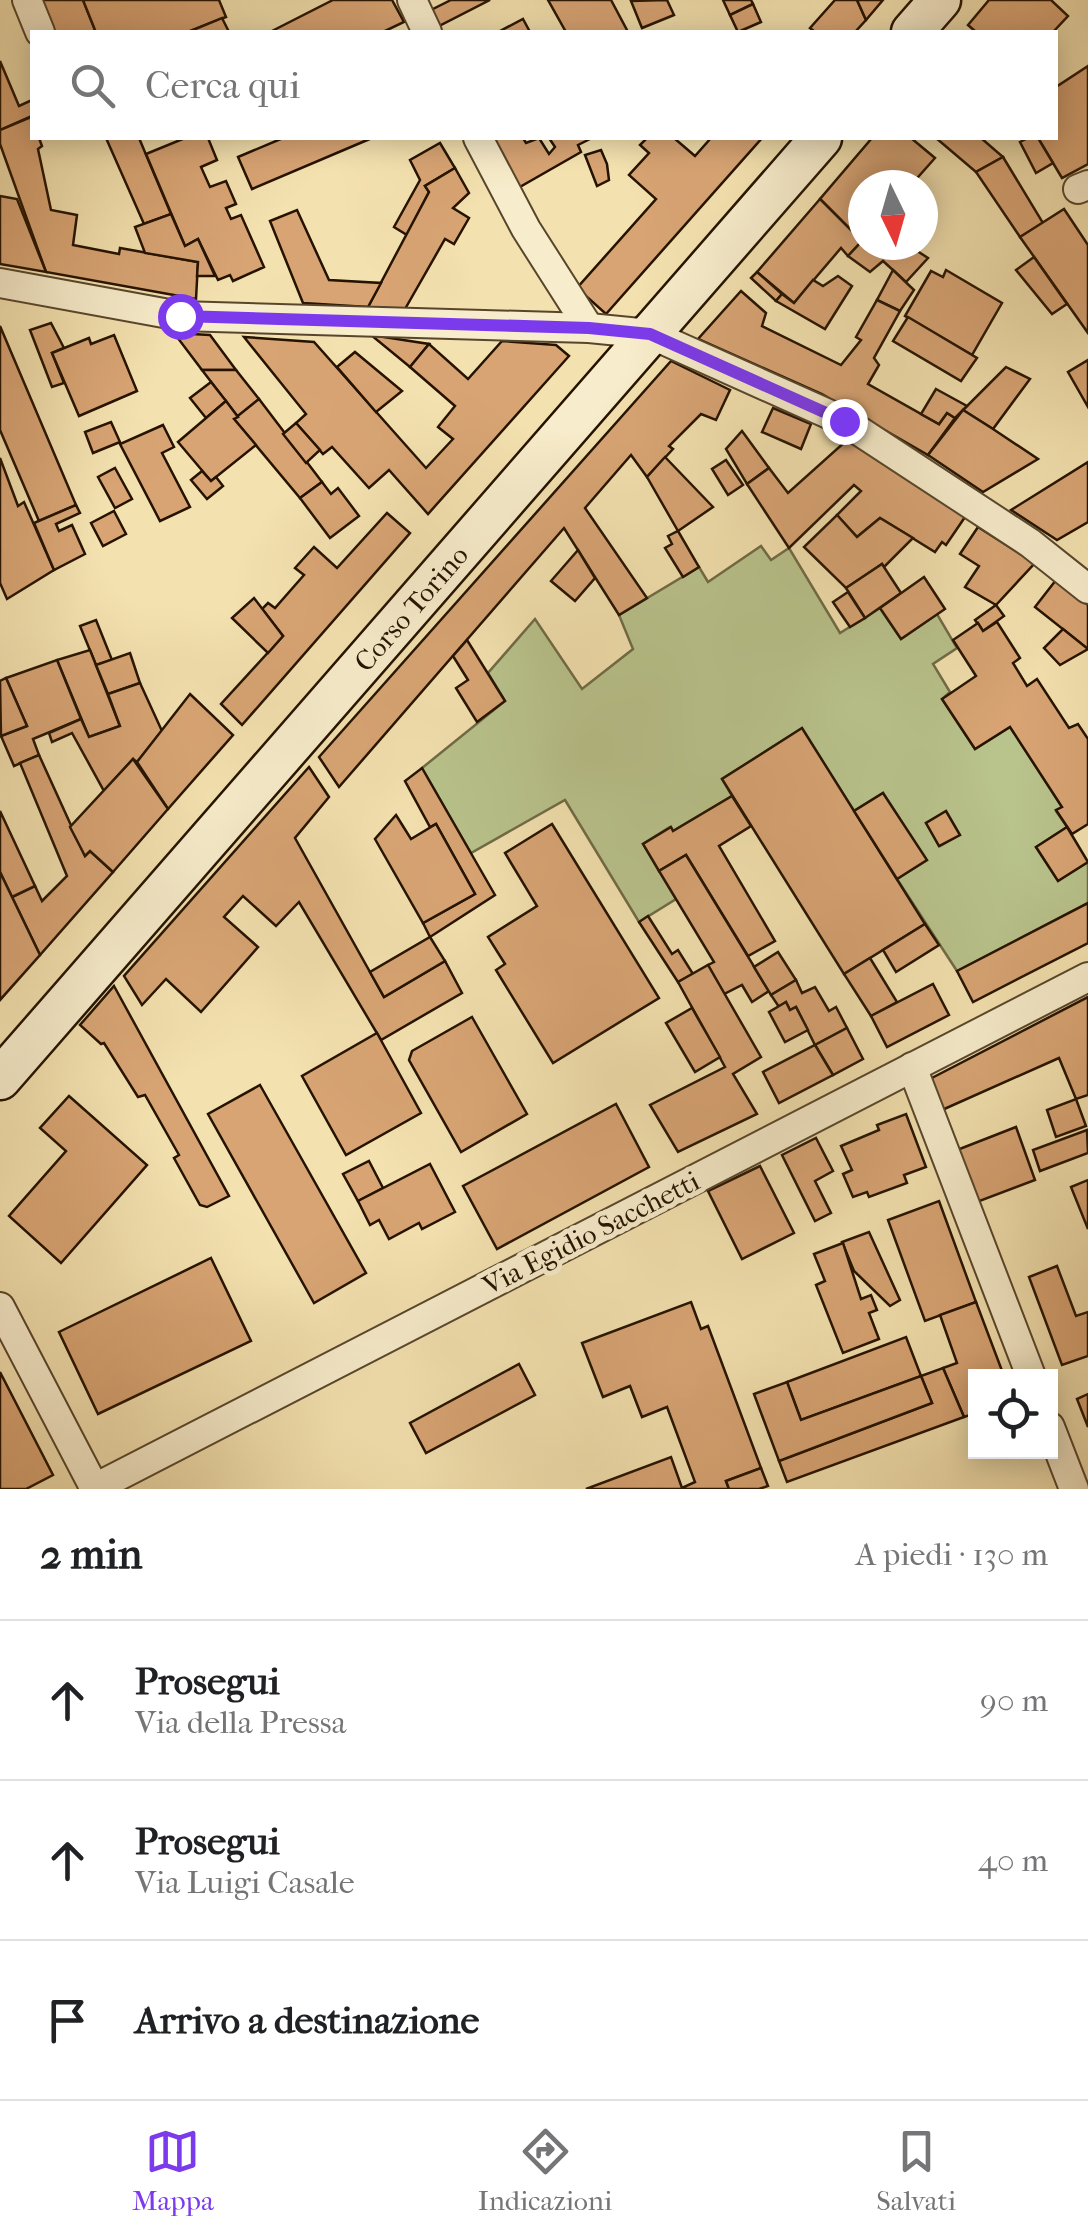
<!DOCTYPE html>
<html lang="it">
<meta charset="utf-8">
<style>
body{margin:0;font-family:"IM FELL French Canon",serif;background:#f6f6f6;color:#202124}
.controls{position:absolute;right:30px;bottom:30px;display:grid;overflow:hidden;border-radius:0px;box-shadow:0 5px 25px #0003}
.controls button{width:90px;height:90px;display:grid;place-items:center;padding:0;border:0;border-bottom:2px solid #e0e0e0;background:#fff;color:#202124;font:50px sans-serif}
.compass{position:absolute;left:848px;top:170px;width:90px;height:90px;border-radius:50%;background:#fff;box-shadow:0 5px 25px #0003;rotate:175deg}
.stop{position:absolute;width:30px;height:30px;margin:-22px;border:8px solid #7c3aed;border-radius:50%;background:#fff}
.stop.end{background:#7c3aed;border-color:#fff;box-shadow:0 2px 10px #0008}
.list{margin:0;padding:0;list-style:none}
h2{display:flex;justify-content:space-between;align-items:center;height:130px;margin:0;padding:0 40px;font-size:42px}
h2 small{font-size:32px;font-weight:400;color:#757577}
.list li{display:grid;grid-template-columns:65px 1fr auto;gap:30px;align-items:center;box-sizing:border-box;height:160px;padding:0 40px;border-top:2px solid #e0e0e0}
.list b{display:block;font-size:38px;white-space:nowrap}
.list p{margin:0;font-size:32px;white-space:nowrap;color:#757577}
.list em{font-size:32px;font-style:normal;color:#757577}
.icon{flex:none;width:55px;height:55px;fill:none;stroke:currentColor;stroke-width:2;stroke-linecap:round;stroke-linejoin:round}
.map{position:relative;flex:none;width:1088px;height:1489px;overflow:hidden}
.search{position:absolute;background:#fff;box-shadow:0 5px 25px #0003;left:30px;right:30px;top:30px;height:110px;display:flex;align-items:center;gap:25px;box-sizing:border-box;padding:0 35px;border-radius:0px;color:#757577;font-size:38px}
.sheet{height:610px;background:#fff}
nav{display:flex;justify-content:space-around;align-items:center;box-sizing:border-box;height:140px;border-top:2px solid #e0e0e0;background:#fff;font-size:28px;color:#757577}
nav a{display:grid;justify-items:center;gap:5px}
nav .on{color:#7c3aed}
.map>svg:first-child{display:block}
</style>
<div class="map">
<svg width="1088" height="1489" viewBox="0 0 1088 1489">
<rect width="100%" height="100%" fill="#f3e1af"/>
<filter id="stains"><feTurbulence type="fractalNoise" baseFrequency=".002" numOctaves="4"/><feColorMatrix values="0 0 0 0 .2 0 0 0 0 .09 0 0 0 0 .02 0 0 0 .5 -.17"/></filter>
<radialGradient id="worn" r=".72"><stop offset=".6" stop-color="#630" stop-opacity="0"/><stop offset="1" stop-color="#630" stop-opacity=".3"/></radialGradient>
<!-- green -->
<path fill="#b9c38c" stroke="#6f6b46" stroke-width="2.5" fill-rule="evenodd" d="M761,546l10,14 18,-12 51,85 40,-25 21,31 36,-25 20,34 -24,16 17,28 -8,7 33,50 35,-22 52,80 -6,4 11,16 -31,20 22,33 30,-18v41l-131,68 -60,-92 29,-19 -43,-67 -29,18 -52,-82 -80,50 10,17 -59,35 -3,-4 -27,17 33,55 -37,23 -74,-122 -94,53 -49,-85 83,-67 -17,-28 47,-54 47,70 51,-40 -14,-34 80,-48 9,15zM946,812l13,23 -19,11 -14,-23z"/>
<!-- building -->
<g fill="#d8a474" stroke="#251300" stroke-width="2.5">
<polygon points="38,0 83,0 95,30 93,32 52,32"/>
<polygon points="83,0 219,0 226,17 188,32 93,32 95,30"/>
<polygon points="333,0 392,0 404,22 383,32 270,32"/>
<polygon points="451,0 490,0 437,27 429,11"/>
<polygon points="548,0 611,0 628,32 566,32"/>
<polygon points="667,0 674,15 642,28 631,1"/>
<polygon points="723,0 751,0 753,4 730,15"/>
<polygon points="835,0 857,0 866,20 855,32 815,32 810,28"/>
<polygon points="857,0 883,0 866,20"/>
<polygon points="989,0 1051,0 1068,16 1053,32 976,32 968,25"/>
<polygon points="753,4 761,22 738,32 730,15"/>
<polygon points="222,18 229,32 188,32"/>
<polygon points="523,19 530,32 498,32"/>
<polygon points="0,61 19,106 32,100 32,116 0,130"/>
<polygon points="1088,66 1088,164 1062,178 1038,138 1056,138 1056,87"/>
<polygon points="31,117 32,138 39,138 42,146 38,149 51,210 77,215 73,245 119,254 120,248 198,262 196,299 46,272 0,144 0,130"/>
<polygon points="106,138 139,138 171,214 144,224"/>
<polygon points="185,138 208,138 217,160 201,167 210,187 226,181 236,204 226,208 231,219 241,215 264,267 233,281 230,275 218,280 198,239 185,246 146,154"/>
<polygon points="283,138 372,138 252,189 238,157"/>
<polygon points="492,138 523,138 526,143 539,138 549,154 555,147 549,138 592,138 578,145 581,152 518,188"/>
<polygon points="647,138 674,138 695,156 711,138 762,138 606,314 577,288 656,199 629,175 649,153 640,145"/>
<polygon points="872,138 911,138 935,158 911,185 863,185 862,241 820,199"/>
<polygon points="936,138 981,138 1003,157 976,172"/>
<polygon points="1028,138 1038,138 1053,163 1036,173 1020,142"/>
<polygon points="440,143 455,168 425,186 429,192 407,235 394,227 420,180 410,160"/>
<polygon points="601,150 607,164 609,180 597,186 585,155"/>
<polygon points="1003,157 1043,223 1020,237 976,172"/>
<polygon points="455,168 469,193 453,208 469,218 454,244 445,239 405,309 368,307 429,192 425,186"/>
<polygon points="0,196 17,199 46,272 0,264"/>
<polygon points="820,199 862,241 848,256 841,248 794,303 757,272"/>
<polygon points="1064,209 1088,245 1088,333 1020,237"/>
<polygon points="297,210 329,280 381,283 368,307 303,303 270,221"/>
<polygon points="171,214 185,246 198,239 215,276 197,276 198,262 145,253 135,227"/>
<polygon points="862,241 873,249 877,245 908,245 928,258 906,282 883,261 870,272 848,256"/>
<polygon points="1034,257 1067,304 1052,314 1016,270"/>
<polygon points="893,270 914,290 900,311 877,300"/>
<polygon points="946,270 1002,303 972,355 905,316 931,271 943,277"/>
<polygon points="757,272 782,294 776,301 751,278"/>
<polygon points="838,276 852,286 825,329 776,301 782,294 794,303 813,280 823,286"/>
<polygon points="741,291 766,313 762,326 841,365 861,340 856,337 877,300 900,311 874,358 879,365 868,384 939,424 947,413 955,418 928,455 822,394 698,339"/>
<polygon points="908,317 977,358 961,381 893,341"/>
<polygon points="51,323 64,348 52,353 64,383 52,387 30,330"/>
<polygon points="0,326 76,505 39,521 0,430"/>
<polygon points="174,333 210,335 236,370 202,370"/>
<polygon points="114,335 137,391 79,416 52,353 89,338 91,344"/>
<polygon points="371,335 429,344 410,367"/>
<polygon points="244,337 314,342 426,468 453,439 438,427 455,406 410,367 429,344 468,379 502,341 556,345 569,356 428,514 389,470 369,488 332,447 323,454 296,423 306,414"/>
<polygon points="355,352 402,391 376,412 337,367"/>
<polygon points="1088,360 1088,407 1068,372"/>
<polygon points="671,361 730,390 716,420 701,414 669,446 673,449 647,477 631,455 585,508 647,598 619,615 564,528 339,787 319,757"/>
<polygon points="1006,367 1030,379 993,429 963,410"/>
<polygon points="202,370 236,370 259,399 238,417"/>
<polygon points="211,382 226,401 206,418 190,398"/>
<polygon points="936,389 967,406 955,418 947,413 939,424 921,414"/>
<polygon points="259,399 322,482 300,498 234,419"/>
<polygon points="226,401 238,417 234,419 256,445 211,481 178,442"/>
<polygon points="773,408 811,424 801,449 762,432"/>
<polygon points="963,410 993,429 1038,459 983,492 928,455"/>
<polygon points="111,422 120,442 93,453 85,432"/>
<polygon points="296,423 320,450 306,463 283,434"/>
<polygon points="163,425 174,447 162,453 190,507 160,521 120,444"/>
<polygon points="742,431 769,468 747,484 726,449"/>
<polygon points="847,440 965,517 946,545 942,542 935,552 880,518 857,537 837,515 861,491 854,485 789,548 747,484 769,468 788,493"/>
<polygon points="665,457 713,507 678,531 647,477"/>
<polygon points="0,458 18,506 24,502 54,570 7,599 0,583"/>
<polygon points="726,460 743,485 728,495 712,469"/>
<polygon points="1088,462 1088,522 1057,540 1011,510"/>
<polygon points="115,468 132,499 115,508 98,477"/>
<polygon points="202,471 211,481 216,477 223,486 207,499 191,480"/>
<polygon points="322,482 331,494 338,488 359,516 330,538 300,498"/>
<polygon points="76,505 80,513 56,524 59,531 72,525 85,554 54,570 34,523"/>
<polygon points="114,511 126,534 103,546 91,523"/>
<polygon points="387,513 410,533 242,725 221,704 283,636 262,609 268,603 275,608 304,575 295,568 314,547 337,568"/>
<polygon points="837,515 857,537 880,518 913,538 884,567 882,564 846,588 804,547"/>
<polygon points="978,527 1035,563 996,605 965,587 979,566 960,554"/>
<polygon points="678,531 699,567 683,577 665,548 672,544 668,536"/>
<polygon points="578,550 595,578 575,601 551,581"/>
<polygon points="882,564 901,593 865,618 846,588"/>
<polygon points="924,577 945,609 901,639 880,608"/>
<polygon points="1056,580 1088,605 1088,649 1035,607"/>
<polygon points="848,592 865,618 850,627 833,602"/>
<polygon points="254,598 283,636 268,653 232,618"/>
<polygon points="996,605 1004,616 983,631 975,620"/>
<polygon points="96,620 112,660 96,665 80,626"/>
<polygon points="997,622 1020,658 1013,663 1027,686 1037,679 1069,728 1078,724 1088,739 1088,824 1072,834 1056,810 1062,807 1010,727 975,749 942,699 976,676 953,640 978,623 983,631"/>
<polygon points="1063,629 1088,649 1060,665 1044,648"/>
<polygon points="467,640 505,701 477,722 456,688 468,680 453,656"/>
<polygon points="90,650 120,726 89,737 57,660"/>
<polygon points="130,653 140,683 108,694 96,665"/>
<polygon points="57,660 81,719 33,739 39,755 14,766 1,736 27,726 6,678"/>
<polygon points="6,678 27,726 1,736 0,681"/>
<polygon points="140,683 162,731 137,762 133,759 104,791 72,733 52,742 49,733 81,719 89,737 120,726 108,694"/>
<polygon points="190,694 233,735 168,809 137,762"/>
<polygon points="802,728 925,924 844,974 722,779"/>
<polygon points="39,755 85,856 90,851 113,872 40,955 12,897 35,886 42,901 67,876 20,763"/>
<polygon points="133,759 168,809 113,872 90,851 85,856 70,827"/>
<polygon points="309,767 329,797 295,838 384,997 445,961 462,993 381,1040 299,902 276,926 243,896 224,917 258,947 201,1012 166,979 142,1005 124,976"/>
<polygon points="422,768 495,895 430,937 423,923 475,894 436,824 430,827 405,781"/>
<polygon points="883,793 927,860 897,879 854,811"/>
<polygon points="732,796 751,826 719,846 775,941 748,956 686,855 659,871 643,844 671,827 673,831"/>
<polygon points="0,811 35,886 12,897 0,872"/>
<polygon points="946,811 960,835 939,846 926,823"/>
<polygon points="396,815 411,839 436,824 475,894 423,923 375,839"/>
<polygon points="552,824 659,998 553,1063 496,970 505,964 488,937 537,906 505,853"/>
<polygon points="1067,827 1088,862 1058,881 1036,847"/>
<polygon points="686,855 769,991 752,1002 742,985 724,994 708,965 714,962 659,871"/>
<polygon points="0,872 40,955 0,1000"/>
<polygon points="1088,903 1088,943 973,1002 957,971"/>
<polygon points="648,916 672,954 678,950 693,974 678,982 639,922"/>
<polygon points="925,924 939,945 896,972 883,950"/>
<polygon points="430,937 445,961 384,997 370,972"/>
<polygon points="778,952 796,980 771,995 754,967"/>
<polygon points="870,958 897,1002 871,1016 844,974"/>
<polygon points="708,965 761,1057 733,1074 757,1114 678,1152 650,1105 725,1067 678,982"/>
<polygon points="796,980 802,993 815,987 829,1011 836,1007 847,1028 815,1045 796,1007 790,1010 786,1002 779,1007 771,995"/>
<polygon points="933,984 949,1015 887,1047 871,1016"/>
<polygon points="114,986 229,1196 207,1207 200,1205 174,1158 179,1155 145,1095 138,1097 104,1043 101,1044 80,1025"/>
<polygon points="1088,997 1088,1095 1076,1099 1059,1058 942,1110 928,1080"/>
<polygon points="786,1002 790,1010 796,1007 808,1030 785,1042 769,1012"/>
<polygon points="692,1008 720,1057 695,1072 666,1023"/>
<polygon points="472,1017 527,1114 461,1152 409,1060 412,1051"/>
<polygon points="847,1028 863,1059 833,1075 815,1045"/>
<polygon points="377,1033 421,1113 346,1155 302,1076"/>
<polygon points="815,1045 833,1075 779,1103 763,1072"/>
<polygon points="260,1085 366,1273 314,1303 208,1114"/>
<polygon points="69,1096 147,1165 61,1263 9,1216 66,1151 40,1128"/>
<polygon points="1076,1099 1086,1126 1056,1137 1047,1110"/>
<polygon points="616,1104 649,1167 497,1249 463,1186"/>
<polygon points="906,1114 926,1167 904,1175 907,1183 869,1197 867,1192 853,1197 843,1174 852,1170 841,1146 879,1130 877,1125"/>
<polygon points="1016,1127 1035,1180 977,1202 957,1150"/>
<polygon points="1087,1130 1088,1153 1040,1171 1033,1150"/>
<polygon points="816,1138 833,1171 815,1181 831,1213 815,1221 782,1155"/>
<polygon points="369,1161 383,1188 358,1201 343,1174"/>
<polygon points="430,1164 455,1212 422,1229 419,1223 389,1239 379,1220 370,1225 358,1201"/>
<polygon points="760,1166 794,1233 742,1259 708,1191"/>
<polygon points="1088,1180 1088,1229 1071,1187"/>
<polygon points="939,1201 976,1302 925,1321 888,1220"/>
<polygon points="869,1232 900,1300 890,1306 854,1271 842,1242"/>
<polygon points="843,1243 861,1299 871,1295 877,1310 869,1313 879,1339 843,1353 816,1285 825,1281 814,1254"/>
<polygon points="211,1258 251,1341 98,1414 59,1332"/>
<polygon points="1057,1266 1076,1316 1088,1312 1088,1356 1062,1365 1029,1277"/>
<polygon points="691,1302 701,1329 708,1326 761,1468 726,1481 729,1489 586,1489 671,1457 682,1488 695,1482 667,1407 642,1417 630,1386 603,1397 582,1343"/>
<polygon points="976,1302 1004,1376 976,1376 976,1413 964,1417 943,1368 957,1363 940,1315"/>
<polygon points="906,1337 921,1376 801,1420 787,1382"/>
<polygon points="519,1364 535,1395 426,1453 410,1423"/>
<polygon points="943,1368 964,1417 787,1482 779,1461 932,1403 921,1376"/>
<polygon points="0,1372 53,1475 26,1489 0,1489"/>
<polygon points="921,1376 932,1403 779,1461 754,1394 787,1382 801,1420"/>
<polygon points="1088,1394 1088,1427 1077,1399"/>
<polygon points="761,1468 768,1486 759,1489 729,1489 726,1481"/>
</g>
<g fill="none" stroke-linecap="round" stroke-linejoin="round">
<!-- minor casing -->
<g stroke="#58462c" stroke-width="32">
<g id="minor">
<polyline points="27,0 40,32"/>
<polyline points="412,0 427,32"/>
<polyline points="478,138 526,229 589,328"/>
<polyline points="1078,189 1088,185"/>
<polyline points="0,283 180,316 589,328 650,334 844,421 1030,543 1088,589"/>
<polyline points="912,1067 1031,1376"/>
<polyline points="0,1307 95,1489"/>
<polyline points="1050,1427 1074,1489"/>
<polyline points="93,1489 1088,977"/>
</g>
</g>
<!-- secondary casing -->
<g stroke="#251300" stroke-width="45">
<g id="secondary">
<polyline points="912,32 940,0"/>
<path id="s1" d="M0,1079l821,-941"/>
</g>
</g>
<!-- minor -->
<use href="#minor" stroke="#f7eccb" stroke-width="28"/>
<!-- secondary -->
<use href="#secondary" stroke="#f7eccb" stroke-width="40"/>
</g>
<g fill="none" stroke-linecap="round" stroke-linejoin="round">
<!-- route -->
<polyline stroke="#7c3aed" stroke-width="12" points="180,316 589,328 650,334 844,421"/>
</g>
<g text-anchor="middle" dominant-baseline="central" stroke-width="10" stroke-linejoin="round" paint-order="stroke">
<!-- street labels -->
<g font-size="28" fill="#251300" stroke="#f7eccb">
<text stroke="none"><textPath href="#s1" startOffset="625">Corso Torino</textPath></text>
<text transform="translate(591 1233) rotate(-27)">Via Egidio Sacchetti</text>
</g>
</g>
<rect width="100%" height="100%" filter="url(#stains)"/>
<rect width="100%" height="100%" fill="url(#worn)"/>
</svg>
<div class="controls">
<button><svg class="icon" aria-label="locate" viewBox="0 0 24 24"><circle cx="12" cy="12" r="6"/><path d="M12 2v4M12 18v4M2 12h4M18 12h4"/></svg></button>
</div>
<svg class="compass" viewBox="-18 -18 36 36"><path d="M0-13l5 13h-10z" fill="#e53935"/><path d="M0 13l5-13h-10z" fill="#757577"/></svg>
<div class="stop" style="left:180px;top:316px"></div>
<div class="stop end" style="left:844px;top:421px"></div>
<div class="search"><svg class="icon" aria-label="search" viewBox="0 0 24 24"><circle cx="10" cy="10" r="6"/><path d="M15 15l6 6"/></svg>Cerca qui</div>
</div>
<section class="sheet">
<h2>2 min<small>A piedi · 130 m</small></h2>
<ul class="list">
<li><svg class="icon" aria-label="ahead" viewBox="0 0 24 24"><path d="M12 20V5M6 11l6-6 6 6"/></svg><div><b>Prosegui</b><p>Via della Pressa</p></div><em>90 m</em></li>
<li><svg class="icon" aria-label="ahead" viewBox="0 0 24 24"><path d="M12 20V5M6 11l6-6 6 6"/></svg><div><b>Prosegui</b><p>Via Luigi Casale</p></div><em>40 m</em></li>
<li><svg class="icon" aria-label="arrive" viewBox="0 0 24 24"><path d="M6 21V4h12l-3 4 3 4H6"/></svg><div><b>Arrivo a destinazione</b></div></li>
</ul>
</section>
<nav>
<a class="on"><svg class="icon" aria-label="map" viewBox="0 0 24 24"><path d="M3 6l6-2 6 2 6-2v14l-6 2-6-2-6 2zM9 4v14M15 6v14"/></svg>Mappa</a>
<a><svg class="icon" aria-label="directions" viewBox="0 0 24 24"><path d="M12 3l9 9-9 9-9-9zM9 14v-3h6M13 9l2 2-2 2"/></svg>Indicazioni</a>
<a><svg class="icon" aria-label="saved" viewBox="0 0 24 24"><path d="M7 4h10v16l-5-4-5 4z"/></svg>Salvati</a>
</nav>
